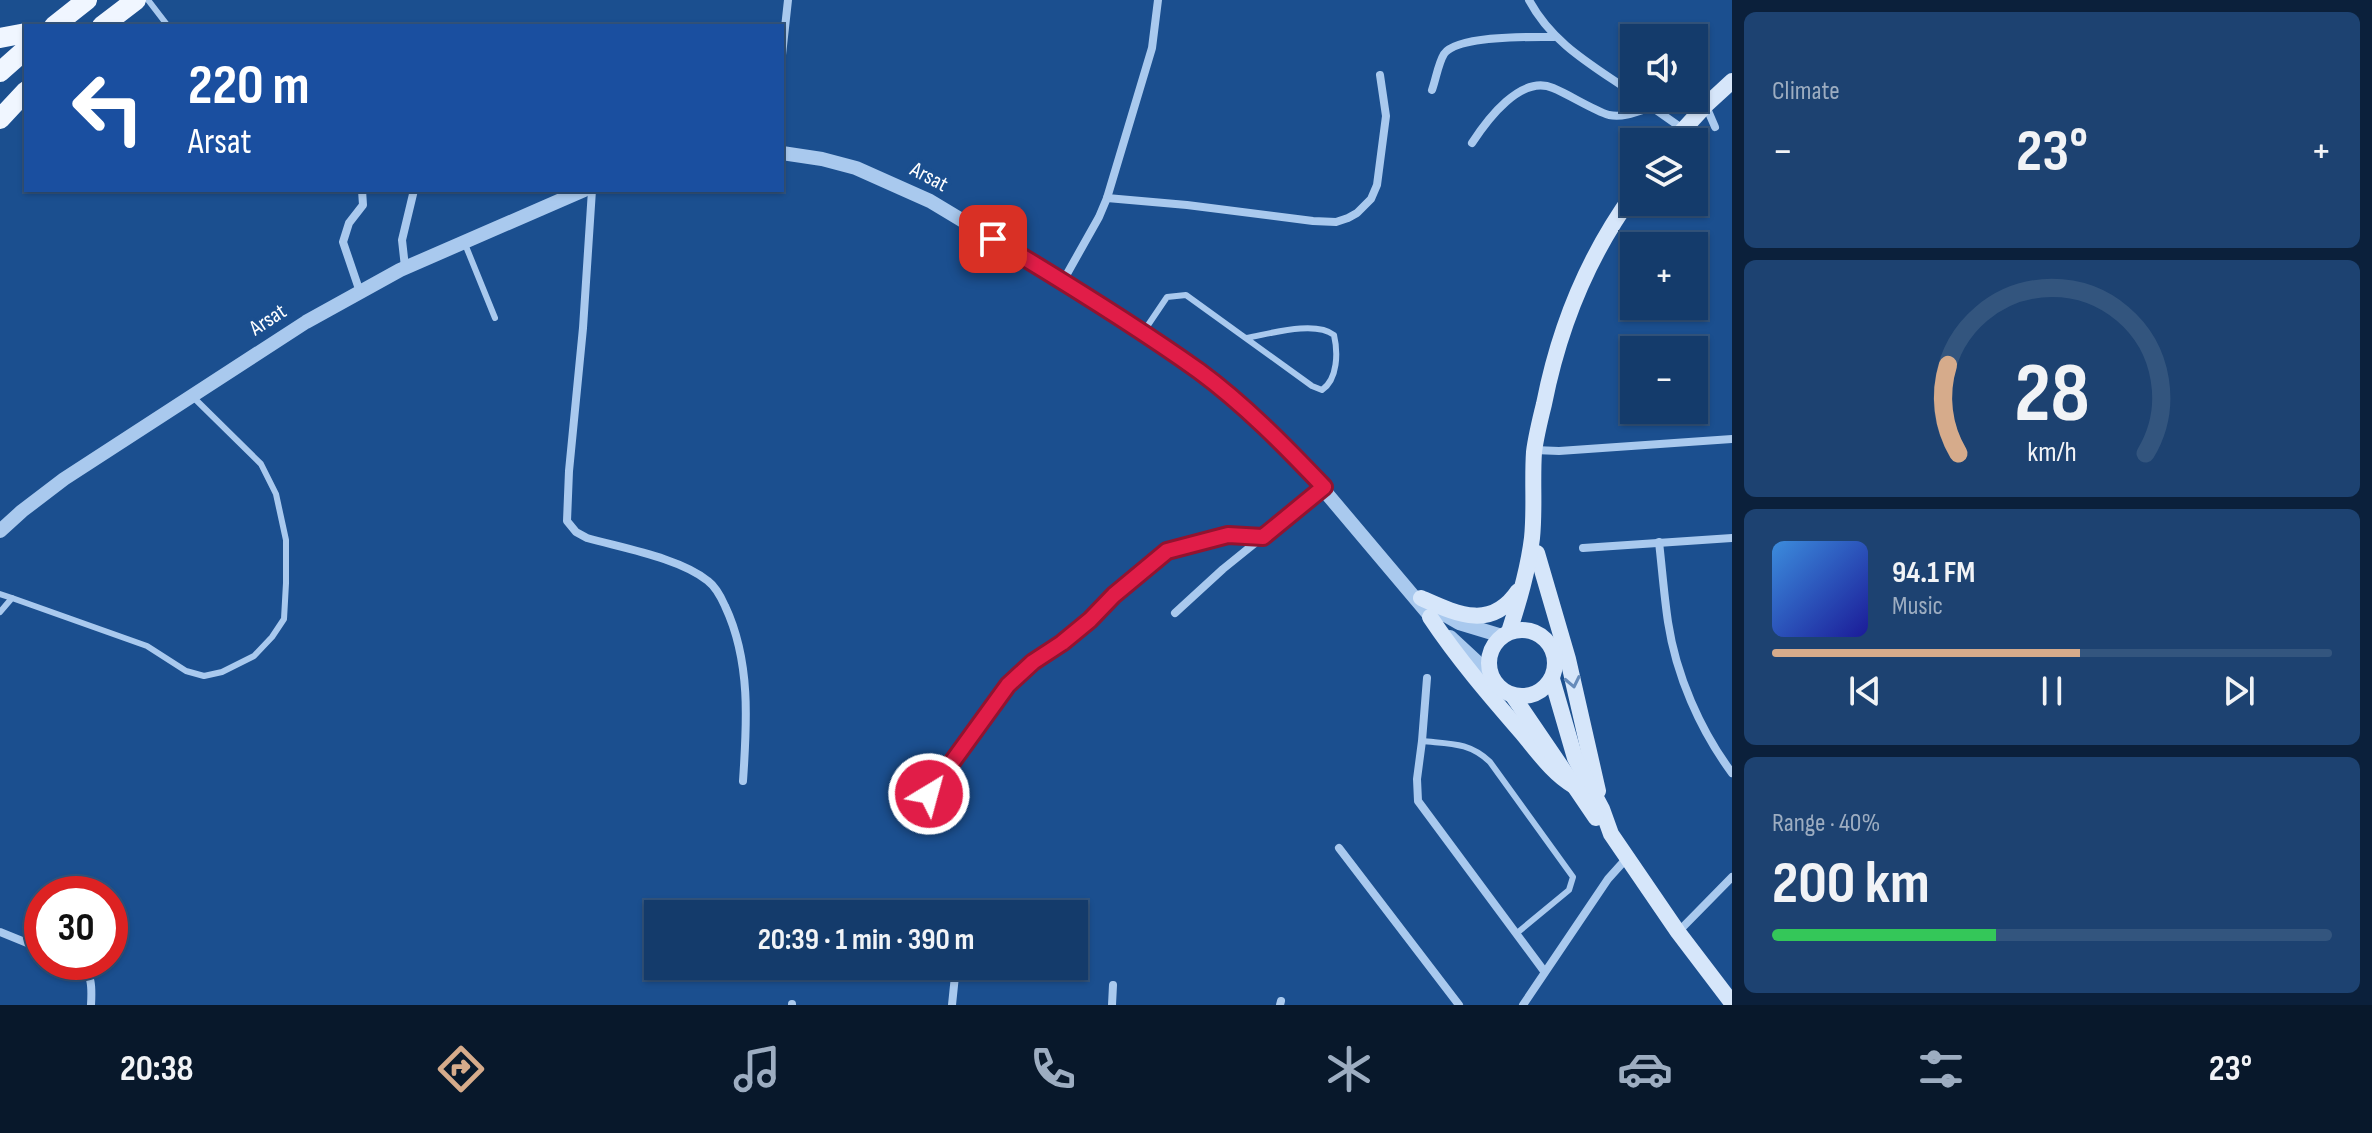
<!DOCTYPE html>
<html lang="en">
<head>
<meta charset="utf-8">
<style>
  body { margin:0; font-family:"Sofia Sans Condensed",sans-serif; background:#1d4271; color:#f1f3f6; height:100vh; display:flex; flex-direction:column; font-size:30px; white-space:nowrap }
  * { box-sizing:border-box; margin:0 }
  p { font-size:26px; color:#9dadc1 }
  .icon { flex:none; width:44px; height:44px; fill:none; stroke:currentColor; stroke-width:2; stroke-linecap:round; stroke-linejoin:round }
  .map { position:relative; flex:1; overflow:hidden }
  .drawer { display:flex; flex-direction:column; gap:12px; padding:12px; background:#0b203b; width:640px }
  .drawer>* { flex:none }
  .guide { position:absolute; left:24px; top:24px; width:760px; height:168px; border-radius:0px; box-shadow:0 2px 6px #0004,0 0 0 2px #33557e; background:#1a4fa0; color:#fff; overflow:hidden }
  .tools { position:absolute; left:1620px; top:24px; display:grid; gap:16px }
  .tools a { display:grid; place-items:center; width:88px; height:88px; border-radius:0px; background:#143b6b; box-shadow:0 2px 6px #0004,0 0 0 2px #33557e; font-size:40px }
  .speed { position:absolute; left:24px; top:876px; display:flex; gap:16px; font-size:40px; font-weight:700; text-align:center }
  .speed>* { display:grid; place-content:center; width:104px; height:104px; border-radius:50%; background:#143b6b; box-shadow:0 2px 6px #0004,0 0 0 2px #33557e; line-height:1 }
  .speed .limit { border:12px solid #d22; background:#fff; color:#111 }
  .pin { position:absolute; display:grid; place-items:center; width:68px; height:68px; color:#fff; margin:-34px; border-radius:16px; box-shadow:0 4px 12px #0006 }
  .me { position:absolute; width:88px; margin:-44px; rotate:37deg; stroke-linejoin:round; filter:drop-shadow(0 0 6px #0008) }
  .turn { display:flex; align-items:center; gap:28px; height:168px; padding:0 32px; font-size:36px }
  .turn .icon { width:104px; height:104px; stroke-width:2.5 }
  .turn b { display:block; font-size:56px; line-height:68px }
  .big { font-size:60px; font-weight:700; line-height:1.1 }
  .drawer .widget { flex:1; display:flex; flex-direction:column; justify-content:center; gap:12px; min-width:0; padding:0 28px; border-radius:12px; background:#1d4271 }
  .drawer .dial { align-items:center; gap:0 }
  .dial svg { height:208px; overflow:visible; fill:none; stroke:#33557e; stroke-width:7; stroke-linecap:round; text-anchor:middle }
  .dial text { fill:#f1f3f6; stroke:none }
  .song { display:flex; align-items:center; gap:24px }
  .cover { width:96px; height:96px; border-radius:12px; background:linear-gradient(135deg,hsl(210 70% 55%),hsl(240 70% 35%)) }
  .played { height:8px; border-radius:4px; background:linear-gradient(90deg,#d6ab8b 55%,#33557e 55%) }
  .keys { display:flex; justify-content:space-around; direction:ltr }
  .heat { display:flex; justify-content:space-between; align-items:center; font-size:44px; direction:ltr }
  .charge { height:12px; border-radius:6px; background:linear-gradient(90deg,#34c759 40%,#33557e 0) }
  .trip { position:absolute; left:644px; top:900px; width:444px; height:80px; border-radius:0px; background:#143b6b; box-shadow:0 2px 6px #0004,0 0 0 2px #33557e; font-weight:700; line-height:80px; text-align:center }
  .tab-bar { display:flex; height:128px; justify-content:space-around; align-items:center; background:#08182b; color:#9dadc1 }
  .tab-bar .icon { width:56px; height:56px }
  .tab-bar .active { color:#d6ab8b }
  .tab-bar b { font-size:36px; color:#f1f3f6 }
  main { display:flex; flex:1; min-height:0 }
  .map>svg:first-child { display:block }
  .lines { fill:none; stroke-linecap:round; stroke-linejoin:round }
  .service { stroke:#a9c9ee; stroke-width:6 }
  .minor { stroke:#a9c9ee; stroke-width:8 }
  .tertiary { stroke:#a9c9ee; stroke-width:14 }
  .secondary { stroke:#d6e6fa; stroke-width:16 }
  .primary { stroke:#f0f6ff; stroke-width:20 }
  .oneway { stroke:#668bba }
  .route-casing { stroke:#92132f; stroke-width:20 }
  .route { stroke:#e11d48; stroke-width:14 }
  .labels { text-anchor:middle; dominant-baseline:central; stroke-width:8; stroke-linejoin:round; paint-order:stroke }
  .street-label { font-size:22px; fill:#fff; stroke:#1b4f8f }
</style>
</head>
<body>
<main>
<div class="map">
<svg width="1732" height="1005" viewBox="0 0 1732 1005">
  <rect width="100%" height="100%" fill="#1b4f8f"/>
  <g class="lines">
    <!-- service -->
    <g class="service">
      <polyline points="148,0 168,26"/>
      <polyline points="465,244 495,318"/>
      <path d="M1142,334l25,-37 19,-2 126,91 10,4c16,-11 16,-38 12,-55 -19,-15 -65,-1 -88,3"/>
      <polyline points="0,594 12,598"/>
      <polyline points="0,612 12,598 147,646 186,671 204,676 222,672 254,656 272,637 284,619 286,583 286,540 276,494 261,464 192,396"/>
      <path d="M1422,741c28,3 47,1 68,21l83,115 -4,13 -52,43"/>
    </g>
    <!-- minor -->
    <g class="minor">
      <path d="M1529,0c24,45 65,66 105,94"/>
      <polyline points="782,55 788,0"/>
      <path d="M1432,90c4,-11 6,-26 12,-36 14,-19 87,-17 110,-17"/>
      <polyline points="1639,98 1683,129"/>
      <polyline points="1706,106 1715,127"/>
      <path d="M1472,143c15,-23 49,-69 81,-55 17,7 40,22 56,27 15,3 30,-4 43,-8"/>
      <path d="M592,190l-9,138 -14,143 -2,50 9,11 11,6c35,10 93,20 121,43 8,6 13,16 17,25 26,55 22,117 18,175"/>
      <polyline points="1107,198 1187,205 1313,221 1336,222 1348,218 1357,213 1371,199 1377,185 1386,116 1380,75"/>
      <polyline points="405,267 402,240 414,190"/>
      <polyline points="1063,281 1099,217 1107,198 1152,48 1158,0"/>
      <polyline points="360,292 343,242 349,223 363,205 362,190"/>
      <polyline points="1534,450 1559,451 1732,439"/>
      <path d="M1659,542c3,26 5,53 9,80 8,53 32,108 64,151"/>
      <polyline points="1583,548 1732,538"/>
      <polyline points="1175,613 1223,569 1323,488"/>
      <polyline points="1427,678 1422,741 1417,779 1418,801 1544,971"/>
      <polyline points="929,794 1008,685 1033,662 1062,643 1090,620 1114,595 1167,551 1228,535 1263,537"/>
      <polyline points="1339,848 1459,1005"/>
      <polyline points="0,932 42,949"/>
      <polyline points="1678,932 1732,877"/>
      <path d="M76,962c17,9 16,26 15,43"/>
      <polyline points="792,1005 792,1004"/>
      <polyline points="952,1005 956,966"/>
      <polyline points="1112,1005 1113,985"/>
      <polyline points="1280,1005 1281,1001"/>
      <polyline points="1523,1005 1608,879 1626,859"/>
    </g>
    <!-- tertiary -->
    <g class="tertiary">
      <polyline points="782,153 822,159 856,168 930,201 1063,281 1201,372 1273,434 1301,463 1436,623"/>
      <polyline points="0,531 22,511 64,479 306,322 400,270 584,190"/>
      <polyline points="1440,612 1459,623 1502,636"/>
      <polyline points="1450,637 1491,675"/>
    </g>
    <!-- secondary -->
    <g class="secondary">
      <polyline points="1672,142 1705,106 1732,81"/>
      <polyline points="1537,553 1568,659 1598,791"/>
      <path d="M1421,598c36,16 70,33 97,-7"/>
      <path d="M1430,617c28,42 60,79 92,116 16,19 31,41 52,53"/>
      <circle cx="1522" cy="663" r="33"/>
      <path d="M1509,632c10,-31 19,-61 23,-94 3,-29 0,-57 2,-86 2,-16 6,-32 10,-48 15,-76 44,-148 90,-211"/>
      <polyline points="1552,679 1575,758 1602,809 1611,834 1678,932 1732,1003"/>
      <polyline points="1513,696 1596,818"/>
    </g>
    <!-- primary -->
    <g class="primary">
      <polyline points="54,26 87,0"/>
      <polyline points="102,26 136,0"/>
      <polyline points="0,38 26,33"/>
      <polyline points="0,72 26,49"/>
      <polyline points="0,119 26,91"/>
    </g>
  </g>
  <!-- one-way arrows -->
  <defs><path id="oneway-chevron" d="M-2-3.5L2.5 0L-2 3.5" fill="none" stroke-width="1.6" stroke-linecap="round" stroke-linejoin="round" transform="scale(2)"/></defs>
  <use class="oneway" href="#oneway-chevron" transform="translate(1573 682) rotate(78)"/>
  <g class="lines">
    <defs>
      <path id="route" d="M929,794l79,-109 25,-23 29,-19 28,-23 24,-25 53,-44 61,-16 35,2 61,-50c-38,-40 -80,-83 -125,-116 -66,-47 -136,-90 -206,-132"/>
    </defs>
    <!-- route casing -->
    <use href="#route" class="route-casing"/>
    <!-- route -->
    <use href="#route" class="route"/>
  </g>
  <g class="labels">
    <!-- street labels -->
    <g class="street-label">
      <text transform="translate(929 177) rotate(28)">Arsat</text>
      <text transform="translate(268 320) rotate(-33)">Arsat</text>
    </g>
  </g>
</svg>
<div class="tools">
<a><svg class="icon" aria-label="sound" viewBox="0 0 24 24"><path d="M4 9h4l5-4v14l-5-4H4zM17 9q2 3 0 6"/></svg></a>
<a><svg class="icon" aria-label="layers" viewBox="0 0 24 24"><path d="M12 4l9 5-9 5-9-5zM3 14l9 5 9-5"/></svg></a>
<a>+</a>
<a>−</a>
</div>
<div class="speed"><div class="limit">30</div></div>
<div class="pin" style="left:993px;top:239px;background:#d93025"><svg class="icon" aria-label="arrive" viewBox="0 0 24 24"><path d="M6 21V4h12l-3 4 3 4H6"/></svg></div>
<svg class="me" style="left:929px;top:794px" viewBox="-20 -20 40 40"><circle r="17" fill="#e11d48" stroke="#fff" stroke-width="3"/><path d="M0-11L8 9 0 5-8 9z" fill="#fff"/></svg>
<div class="trip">20:39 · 1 min · 390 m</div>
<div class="guide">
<div class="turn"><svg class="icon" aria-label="left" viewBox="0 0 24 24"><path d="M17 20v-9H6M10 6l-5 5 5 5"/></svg><div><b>220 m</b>Arsat</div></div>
</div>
</div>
<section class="drawer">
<div class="widget"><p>Climate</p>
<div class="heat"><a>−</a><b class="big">23°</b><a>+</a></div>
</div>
<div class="widget dial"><svg viewBox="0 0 100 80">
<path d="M14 69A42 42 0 1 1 86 69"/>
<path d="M14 69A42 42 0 0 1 10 35" stroke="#d6ab8b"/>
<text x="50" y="56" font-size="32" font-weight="700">28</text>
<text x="50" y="72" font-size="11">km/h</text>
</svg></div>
<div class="widget">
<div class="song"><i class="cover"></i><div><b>94.1 FM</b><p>Music</p></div></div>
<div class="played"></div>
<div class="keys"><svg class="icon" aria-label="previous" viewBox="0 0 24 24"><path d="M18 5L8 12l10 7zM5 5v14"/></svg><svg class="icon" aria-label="pause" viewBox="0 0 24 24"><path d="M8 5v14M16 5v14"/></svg><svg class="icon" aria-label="next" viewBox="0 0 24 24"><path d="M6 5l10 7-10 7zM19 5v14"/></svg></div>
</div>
<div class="widget"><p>Range · 40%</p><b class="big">200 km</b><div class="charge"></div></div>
</section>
</main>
<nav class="tab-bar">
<b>20:38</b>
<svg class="icon active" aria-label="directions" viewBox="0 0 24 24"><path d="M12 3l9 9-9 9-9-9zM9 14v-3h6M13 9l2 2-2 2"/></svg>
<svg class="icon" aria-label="music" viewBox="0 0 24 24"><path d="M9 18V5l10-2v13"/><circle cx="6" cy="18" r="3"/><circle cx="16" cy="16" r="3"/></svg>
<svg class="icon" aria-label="phone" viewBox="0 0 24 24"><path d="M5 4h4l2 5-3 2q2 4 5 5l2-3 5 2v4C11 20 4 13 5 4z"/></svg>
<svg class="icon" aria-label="climate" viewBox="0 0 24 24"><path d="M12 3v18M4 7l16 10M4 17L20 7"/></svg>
<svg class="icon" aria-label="car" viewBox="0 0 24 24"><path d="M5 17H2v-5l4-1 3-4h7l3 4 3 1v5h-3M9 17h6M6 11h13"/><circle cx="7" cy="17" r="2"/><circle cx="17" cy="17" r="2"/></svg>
<svg class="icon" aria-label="filters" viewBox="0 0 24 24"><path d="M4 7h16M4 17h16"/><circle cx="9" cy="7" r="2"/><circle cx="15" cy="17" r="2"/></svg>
<b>23°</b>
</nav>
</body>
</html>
